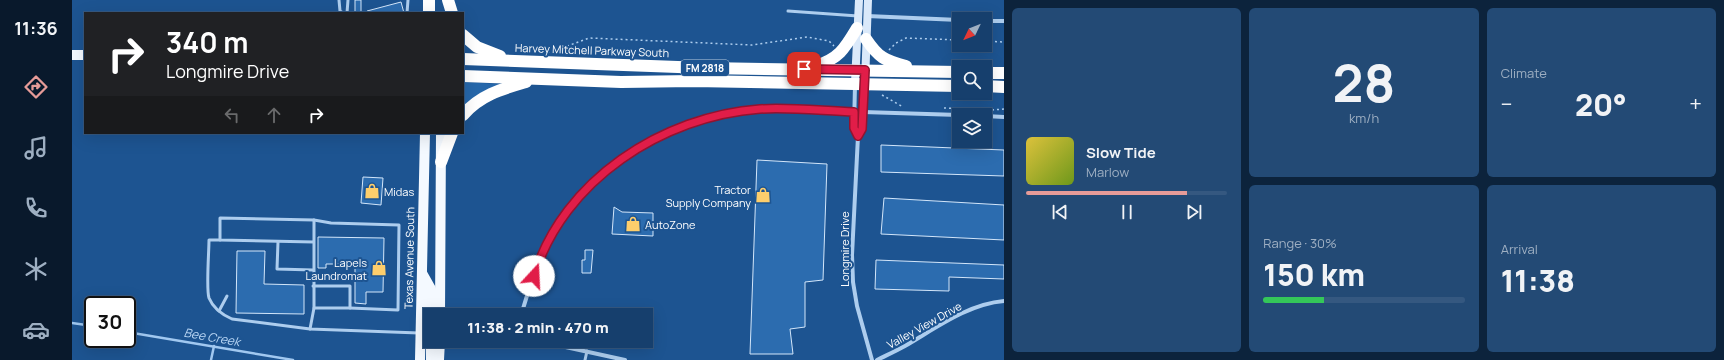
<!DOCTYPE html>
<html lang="en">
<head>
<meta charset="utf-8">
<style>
  body { margin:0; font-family:Manrope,sans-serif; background:#234a75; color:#f1f3f6; height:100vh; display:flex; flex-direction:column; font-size:15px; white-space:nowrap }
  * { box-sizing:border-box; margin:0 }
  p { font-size:13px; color:#9eafc2 }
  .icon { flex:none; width:22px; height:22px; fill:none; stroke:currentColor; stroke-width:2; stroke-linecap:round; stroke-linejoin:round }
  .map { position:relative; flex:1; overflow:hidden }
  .details { display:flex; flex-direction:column; gap:8px; padding:8px; background:#0c233c; width:720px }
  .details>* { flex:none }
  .banner { position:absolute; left:12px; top:12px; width:380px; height:122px; border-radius:0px; box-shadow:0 4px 16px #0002,0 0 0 1px #355880; background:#202124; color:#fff; overflow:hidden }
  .needle { width:26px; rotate:227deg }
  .controls { position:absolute; left:880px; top:12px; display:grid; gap:8px }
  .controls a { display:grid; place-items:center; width:40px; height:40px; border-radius:0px; background:#163f6d; box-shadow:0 4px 16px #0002,0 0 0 1px #355880; font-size:20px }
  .speed { position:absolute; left:12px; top:296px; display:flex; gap:8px; font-size:20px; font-weight:700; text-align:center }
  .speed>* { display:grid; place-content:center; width:52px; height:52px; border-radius:50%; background:#163f6d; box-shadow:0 4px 16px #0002,0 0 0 1px #355880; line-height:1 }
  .speed .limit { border:2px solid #111; border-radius:6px; background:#fff; color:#111 }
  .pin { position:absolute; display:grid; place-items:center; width:34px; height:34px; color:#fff; margin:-17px; border-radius:8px; box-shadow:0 2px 6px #0006 }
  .me { position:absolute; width:44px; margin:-22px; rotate:20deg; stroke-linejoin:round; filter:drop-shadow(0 0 3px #0008) }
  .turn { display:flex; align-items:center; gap:14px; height:84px; padding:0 16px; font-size:18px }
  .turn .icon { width:52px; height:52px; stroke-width:2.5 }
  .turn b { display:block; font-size:28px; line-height:34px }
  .lanes { display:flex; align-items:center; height:38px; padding:0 16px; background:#0003; justify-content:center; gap:20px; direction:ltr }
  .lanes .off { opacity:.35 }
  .big { font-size:30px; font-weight:800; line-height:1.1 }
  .details .widget { flex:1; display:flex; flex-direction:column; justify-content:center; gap:6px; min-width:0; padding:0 14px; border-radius:6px; background:#234a75 }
  .details .dial { align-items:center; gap:0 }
  .dial b { font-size:52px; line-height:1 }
  .song { display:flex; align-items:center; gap:12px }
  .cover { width:48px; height:48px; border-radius:6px; background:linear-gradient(135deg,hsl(50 70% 55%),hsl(80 70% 35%)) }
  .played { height:4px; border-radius:2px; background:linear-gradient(90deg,#e69b98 80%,#355880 80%) }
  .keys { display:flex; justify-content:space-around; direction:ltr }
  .heat { display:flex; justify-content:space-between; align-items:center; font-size:22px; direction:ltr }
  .charge { height:6px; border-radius:3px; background:linear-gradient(90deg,#34c759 30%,#355880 0) }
  .details .tiles { flex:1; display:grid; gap:8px; grid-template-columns:repeat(3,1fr) }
  .widget:first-child { grid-row:span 2 }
  .trip { position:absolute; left:351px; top:308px; width:230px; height:40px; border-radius:0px; background:#163f6d; box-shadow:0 4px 16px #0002,0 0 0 1px #355880; font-weight:800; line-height:40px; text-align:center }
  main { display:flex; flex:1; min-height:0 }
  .menu { display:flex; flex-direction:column; width:72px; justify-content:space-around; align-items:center; background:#09192c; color:#9eafc2 }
  .menu .icon { width:28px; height:28px }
  .menu .current { color:#e69b98 }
  .menu b { font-size:18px; color:#f1f3f6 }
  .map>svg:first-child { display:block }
  .green { fill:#2667aa }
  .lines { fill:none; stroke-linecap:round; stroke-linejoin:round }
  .stream { stroke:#a1c8f0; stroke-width:2.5 }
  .building { fill:#2c6caf; stroke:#d3e6fa }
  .path { stroke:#adcdee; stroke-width:1.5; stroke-dasharray:2 3; stroke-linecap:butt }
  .lane { stroke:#adcdee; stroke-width:3 }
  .street { stroke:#adcdee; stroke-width:4 }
  .secondary { stroke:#dae9fa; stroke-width:8 }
  .primary { stroke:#f4f9ff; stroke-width:10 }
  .highway { stroke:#fff; stroke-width:12 }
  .route-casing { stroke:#92132f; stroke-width:10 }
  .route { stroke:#e11d48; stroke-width:7 }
  .labels { text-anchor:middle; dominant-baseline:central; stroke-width:4; stroke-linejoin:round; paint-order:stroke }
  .shield { fill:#1d5491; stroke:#bbccde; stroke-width:1 }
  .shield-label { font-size:10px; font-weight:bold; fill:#fff }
  .street-label { font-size:11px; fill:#fff; stroke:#1d5491 }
  .poi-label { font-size:11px; fill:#fff; stroke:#1d5491; text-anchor:end }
  .water-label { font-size:12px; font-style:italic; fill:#bad7f5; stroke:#1d5491 }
</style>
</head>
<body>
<main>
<nav class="menu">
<b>11:36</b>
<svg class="icon current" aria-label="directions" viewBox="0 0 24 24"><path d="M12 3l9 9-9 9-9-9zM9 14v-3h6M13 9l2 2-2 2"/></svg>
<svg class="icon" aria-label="music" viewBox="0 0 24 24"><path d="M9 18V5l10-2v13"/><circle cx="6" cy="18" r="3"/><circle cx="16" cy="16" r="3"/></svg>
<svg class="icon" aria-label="phone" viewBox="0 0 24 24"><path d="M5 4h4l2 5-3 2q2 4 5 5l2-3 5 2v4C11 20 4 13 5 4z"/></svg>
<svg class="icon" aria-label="climate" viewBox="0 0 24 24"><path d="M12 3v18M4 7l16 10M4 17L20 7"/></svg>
<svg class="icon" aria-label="car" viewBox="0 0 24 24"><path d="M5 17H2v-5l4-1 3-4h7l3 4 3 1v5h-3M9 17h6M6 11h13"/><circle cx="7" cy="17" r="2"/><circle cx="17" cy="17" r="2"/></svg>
</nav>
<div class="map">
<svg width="932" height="360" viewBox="0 0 932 360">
  <rect width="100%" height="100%" fill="#1d5491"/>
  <!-- green -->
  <polygon class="green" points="391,82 428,84 429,84 391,108"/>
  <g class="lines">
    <!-- stream -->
    <g class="stream">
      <polyline points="0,323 21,326"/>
      <polyline points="55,332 221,360"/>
      <polyline points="139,360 142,346"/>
    </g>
  </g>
  <!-- building -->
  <g class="building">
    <rect x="283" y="0" width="6" height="13"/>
    <polygon points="329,2 332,13 295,13 295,11"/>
    <polygon points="809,145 932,150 932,176 809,172"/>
    <polygon points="685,160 755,164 751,280 733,282 733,327 718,329 721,354 678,354"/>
    <polygon points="291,177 311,178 309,205 289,203"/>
    <polygon points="812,198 932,205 932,240 809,234"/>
    <polygon points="542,207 550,212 581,213 581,236 540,234"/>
    <polygon points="246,237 312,238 311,292 294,292 294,304 283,303 283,264 254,264 254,268 246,268"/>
    <polygon points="513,250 521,250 519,273 510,273 510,260 513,260"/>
    <polygon points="165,251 193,251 192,284 232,285 232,314 164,313"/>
    <polygon points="804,260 932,265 932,279 877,277 877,291 803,289"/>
  </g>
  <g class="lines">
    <!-- path -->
    <g class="path">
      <polyline points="913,41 932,42"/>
      <polyline points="817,50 824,43 834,38 887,40"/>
      <polyline points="476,52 482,51 517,38 680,45 735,37 757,41 762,46"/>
      <polyline points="810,95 831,107"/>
      <polyline points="872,108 910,110"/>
      <polyline points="920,110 932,109"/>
    </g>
    <!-- lane -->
    <g class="lane">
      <polyline points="267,0 268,11 271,13"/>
      <polyline points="716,11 786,16"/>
      <polyline points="275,13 276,0"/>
      <polyline points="335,13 336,0"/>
      <polyline points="242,220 259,223 327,225 326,310 278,308"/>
      <path d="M148,240h-11c0,12 -3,49 0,58 4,10 14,17 23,21l78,10"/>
      <polyline points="206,242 205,269 241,270"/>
      <polyline points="242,242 148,240 148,218 242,220 242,308 238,329 347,333"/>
      <polyline points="241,286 278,286 278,308 242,308"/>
      <polyline points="147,311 155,296"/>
      <polyline points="513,360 515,351"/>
    </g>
    <!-- street -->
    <g class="street">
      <polyline points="795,16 887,20"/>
      <polyline points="913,21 932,21"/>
      <polyline points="783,85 782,128 786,136"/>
      <polyline points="792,86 791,129 786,136 780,255 781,282 785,306 800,360"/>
      <polyline points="791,112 887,115"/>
      <polyline points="913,116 932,117"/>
      <path d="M449,315c8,-24 14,-51 27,-74 41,-76 126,-127 212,-132 31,-2 63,2 94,3"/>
      <polyline points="466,341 553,360"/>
      <path d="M805,360c10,-5 19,-9 28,-14 31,-18 63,-42 99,-45"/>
    </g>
    <!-- secondary -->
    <g class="secondary">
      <polyline points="783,83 787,0"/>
      <polyline points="793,83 796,0"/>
    </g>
    <!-- primary -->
    <g class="primary">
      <polyline points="0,55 13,55"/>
      <polyline points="350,273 359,289 359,315"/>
      <polyline points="368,315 369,133"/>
      <polyline points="349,333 359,346 359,360"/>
      <polyline points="348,360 353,133"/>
      <polyline points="367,360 368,341"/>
    </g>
    <!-- highway -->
    <g class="highway">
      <polyline points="376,0 380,13"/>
      <polyline points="357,13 357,0"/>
      <polyline points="391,35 405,47 428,56"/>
      <path d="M794,39c12,18 19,22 40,27"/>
      <polyline points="391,59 633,68 887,72"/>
      <path d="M743,66c24,-7 30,-18 42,-38"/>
      <polyline points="913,73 932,73"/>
      <polyline points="391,76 549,82 622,81 887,86"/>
      <polyline points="913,86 932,87"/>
      <path d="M391,115c17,-20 39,-26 63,-33"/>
      <polyline points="369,162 380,133"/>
    </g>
  </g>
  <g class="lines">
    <defs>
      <path id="route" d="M462,276c29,-96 129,-160 226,-167 31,-2 63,2 94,3v16l4,8 4,-7 3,-59 -61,-1"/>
    </defs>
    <!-- route casing -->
    <use href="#route" class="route-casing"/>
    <!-- route -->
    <use href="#route" class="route"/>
  </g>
  <!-- icons -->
  <defs>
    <symbol id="shop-bare" viewBox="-9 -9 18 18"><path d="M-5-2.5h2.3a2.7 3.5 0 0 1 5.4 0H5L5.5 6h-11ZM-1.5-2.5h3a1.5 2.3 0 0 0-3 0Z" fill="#fdce6c" stroke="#1d5491" stroke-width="2.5" paint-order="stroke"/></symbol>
  </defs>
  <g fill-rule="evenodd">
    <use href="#shop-bare" x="289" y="180" width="22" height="22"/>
    <use href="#shop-bare" x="680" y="184" width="22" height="22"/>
    <use href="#shop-bare" x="550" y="213" width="22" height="22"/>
    <use href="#shop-bare" x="296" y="257" width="22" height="22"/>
  </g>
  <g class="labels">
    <!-- shield labels -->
    <rect class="shield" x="609" y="60" width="48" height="16" rx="3"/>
    <g class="shield-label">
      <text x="633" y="68">FM 2818</text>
    </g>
    <!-- street labels -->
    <g class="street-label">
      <text transform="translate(520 50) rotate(2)">Harvey Mitchell Parkway South</text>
      <text transform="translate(772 249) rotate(-90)">Longmire Drive</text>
      <text transform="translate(337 258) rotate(-89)">Texas Avenue South</text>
      <text transform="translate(852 325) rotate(-29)">Valley View Drive</text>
    </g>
    <!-- poi labels -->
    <g class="poi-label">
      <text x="679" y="189">Tractor<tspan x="679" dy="13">Supply Company</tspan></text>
      <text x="312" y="191" text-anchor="start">Midas</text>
      <text x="573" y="224" text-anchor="start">AutoZone</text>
      <text x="295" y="262">Lapels<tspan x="295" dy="13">Laundromat</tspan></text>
    </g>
    <!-- water labels -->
    <g class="water-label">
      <text transform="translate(140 337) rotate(10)">Bee Creek</text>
    </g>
  </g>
</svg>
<div class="controls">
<a><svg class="needle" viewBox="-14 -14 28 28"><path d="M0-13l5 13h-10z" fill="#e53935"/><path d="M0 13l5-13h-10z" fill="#9eafc2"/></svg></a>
<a><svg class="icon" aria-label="search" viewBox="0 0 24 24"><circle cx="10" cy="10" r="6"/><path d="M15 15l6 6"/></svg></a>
<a><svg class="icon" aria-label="layers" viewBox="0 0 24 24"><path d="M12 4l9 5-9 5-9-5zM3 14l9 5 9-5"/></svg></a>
</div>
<div class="speed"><div class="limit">30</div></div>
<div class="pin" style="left:732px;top:69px;background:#d93025"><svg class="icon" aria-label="arrive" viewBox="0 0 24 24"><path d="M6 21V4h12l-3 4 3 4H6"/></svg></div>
<svg class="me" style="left:462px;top:276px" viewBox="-20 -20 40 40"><circle r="19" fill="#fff"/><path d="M0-13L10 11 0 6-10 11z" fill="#e11d48"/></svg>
<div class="trip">11:38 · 2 min · 470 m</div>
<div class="banner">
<div class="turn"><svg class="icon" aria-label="right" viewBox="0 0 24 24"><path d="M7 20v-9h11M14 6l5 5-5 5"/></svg><div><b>340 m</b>Longmire Drive</div></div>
<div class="lanes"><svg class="icon off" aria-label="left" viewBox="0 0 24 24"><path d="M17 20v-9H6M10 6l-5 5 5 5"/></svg><svg class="icon off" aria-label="ahead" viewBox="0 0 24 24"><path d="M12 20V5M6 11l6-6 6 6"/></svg><svg class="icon" aria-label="right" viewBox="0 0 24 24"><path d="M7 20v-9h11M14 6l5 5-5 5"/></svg></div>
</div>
</div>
<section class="details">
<div class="tiles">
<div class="widget">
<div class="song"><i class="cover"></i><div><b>Slow Tide</b><p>Marlow</p></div></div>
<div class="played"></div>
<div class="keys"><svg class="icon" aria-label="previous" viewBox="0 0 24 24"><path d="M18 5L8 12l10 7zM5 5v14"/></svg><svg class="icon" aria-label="pause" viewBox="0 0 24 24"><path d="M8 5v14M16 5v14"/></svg><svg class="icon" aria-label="next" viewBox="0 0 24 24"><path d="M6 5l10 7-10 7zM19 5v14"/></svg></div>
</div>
<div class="widget dial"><b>28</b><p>km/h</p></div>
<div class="widget"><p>Climate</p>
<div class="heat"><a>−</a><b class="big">20°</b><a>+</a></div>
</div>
<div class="widget"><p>Range · 30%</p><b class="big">150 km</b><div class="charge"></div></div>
<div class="widget"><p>Arrival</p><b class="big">11:38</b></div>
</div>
</section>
</main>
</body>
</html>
